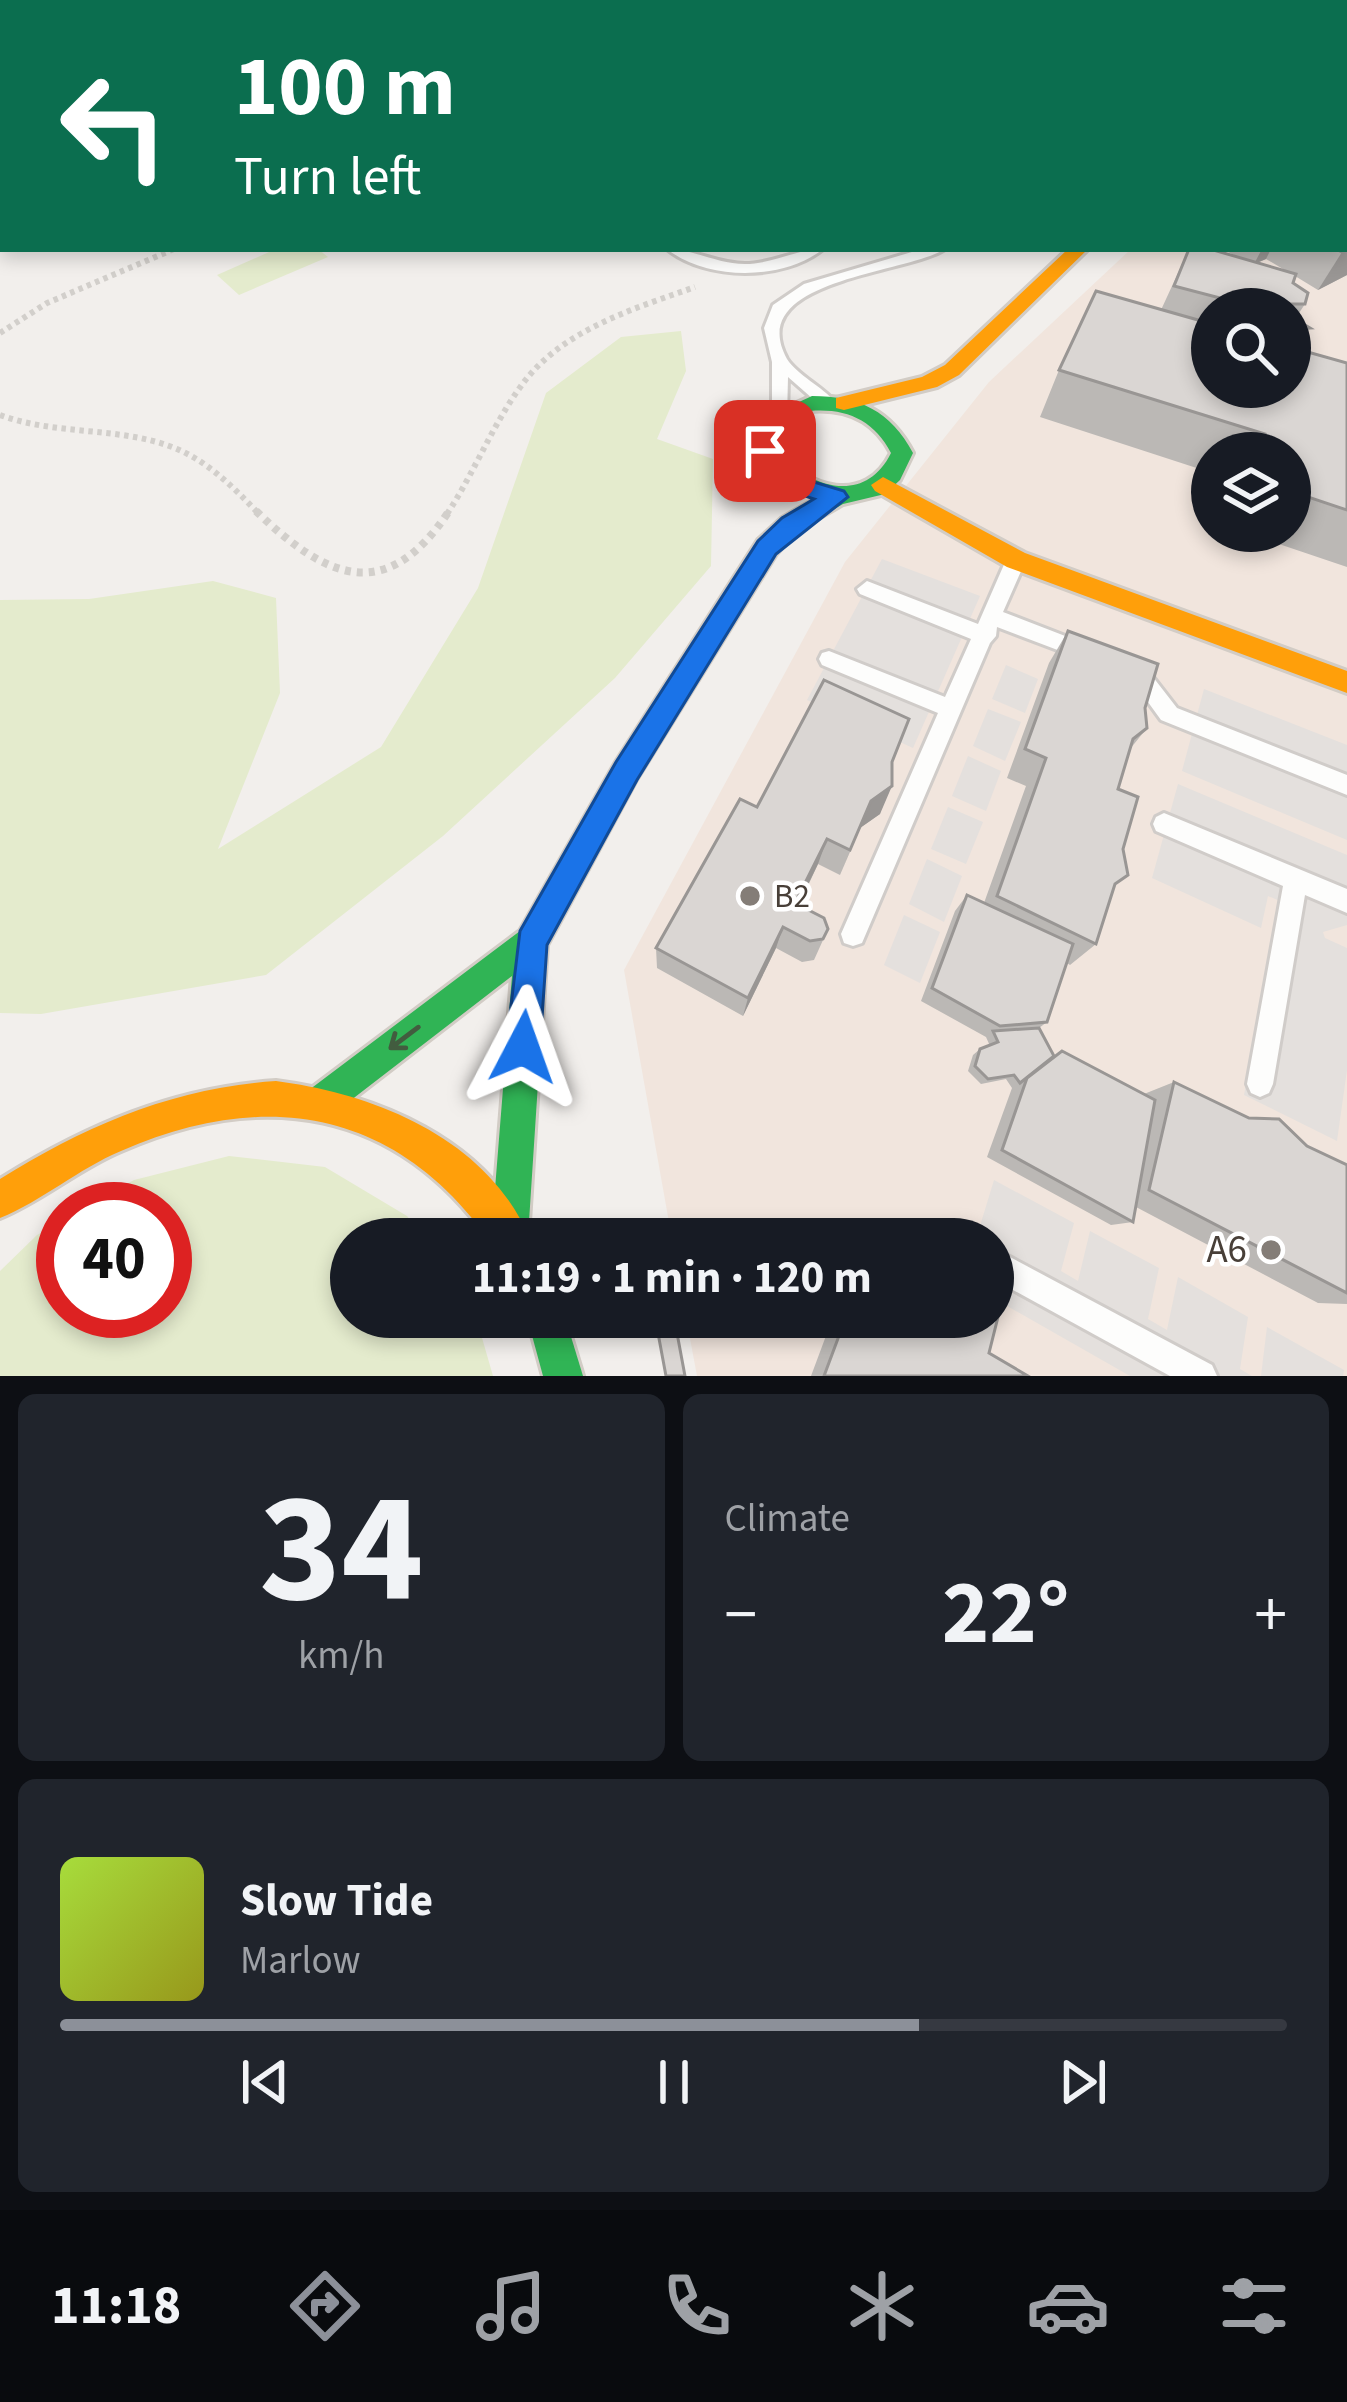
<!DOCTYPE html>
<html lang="en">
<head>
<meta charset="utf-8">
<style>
  body { margin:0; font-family:"Source Sans 3",sans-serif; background:#20242c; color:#f1f3f6; height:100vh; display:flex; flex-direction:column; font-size:45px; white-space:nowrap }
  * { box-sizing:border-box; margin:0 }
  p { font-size:39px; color:#9ea1a6 }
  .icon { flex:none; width:66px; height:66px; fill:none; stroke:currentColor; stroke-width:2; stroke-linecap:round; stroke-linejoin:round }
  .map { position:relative; height:1376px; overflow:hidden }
  .sheet { display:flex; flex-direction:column; gap:18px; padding:18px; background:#0d0f14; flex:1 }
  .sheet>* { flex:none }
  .hud { position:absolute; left:0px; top:0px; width:1347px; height:252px; box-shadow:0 6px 18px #0003; background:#0b6e4f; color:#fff; overflow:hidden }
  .controls { position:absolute; left:1191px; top:288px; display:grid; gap:24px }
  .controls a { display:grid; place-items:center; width:120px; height:120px; border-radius:50%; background:#171b24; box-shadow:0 6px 18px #0003; font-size:60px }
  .speed { position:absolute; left:36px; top:1182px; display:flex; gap:24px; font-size:60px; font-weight:700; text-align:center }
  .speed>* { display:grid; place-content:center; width:156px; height:156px; border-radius:50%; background:#171b24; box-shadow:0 6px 18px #0003; line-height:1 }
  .speed .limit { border:18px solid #d22; background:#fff; color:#111 }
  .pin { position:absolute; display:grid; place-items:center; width:102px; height:102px; color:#fff; margin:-51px; border-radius:24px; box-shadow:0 6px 18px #0006 }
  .me { position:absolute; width:132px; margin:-66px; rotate:4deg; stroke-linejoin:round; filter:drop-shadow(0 0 9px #0008) }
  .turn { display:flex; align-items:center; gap:42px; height:252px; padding:0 36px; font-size:54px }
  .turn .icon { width:156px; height:156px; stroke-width:2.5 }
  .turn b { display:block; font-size:84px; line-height:102px }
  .big { font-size:90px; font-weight:700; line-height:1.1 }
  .sheet .tile { flex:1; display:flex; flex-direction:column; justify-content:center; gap:18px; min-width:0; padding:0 42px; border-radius:18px; background:#20242c }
  .sheet .dial { align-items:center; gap:0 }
  .dial b { font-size:156px; line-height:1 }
  .song { display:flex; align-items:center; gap:36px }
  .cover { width:144px; height:144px; border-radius:18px; background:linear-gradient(135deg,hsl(80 70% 55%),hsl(60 70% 35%)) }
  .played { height:12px; border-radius:6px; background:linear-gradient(90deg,#8c9099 70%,#363941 70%) }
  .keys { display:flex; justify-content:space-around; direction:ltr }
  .heat { display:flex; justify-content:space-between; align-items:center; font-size:66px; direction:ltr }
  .sheet .tiles { flex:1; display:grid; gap:18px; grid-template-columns:1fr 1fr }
  .tile:last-child { grid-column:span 2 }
  .trip { position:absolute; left:330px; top:1218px; width:684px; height:120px; border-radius:60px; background:#171b24; box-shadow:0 6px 18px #0003; font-weight:700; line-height:120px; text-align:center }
  .tabs { display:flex; height:192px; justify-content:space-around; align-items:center; background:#090b0e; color:#9ea1a6 }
  .tabs .icon { width:84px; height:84px }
  .tabs .active { color:#8c9099 }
  .tabs b { font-size:54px; color:#f1f3f6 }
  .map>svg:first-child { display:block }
  .commercial { fill:#f1e5dd; fill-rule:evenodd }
  .green { fill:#e4ebcd }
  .parking { fill:#e4e0dd }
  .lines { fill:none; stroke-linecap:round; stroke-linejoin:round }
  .lane-casing { stroke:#d0ccc9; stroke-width:6 }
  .fast-casing { stroke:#d2ccc5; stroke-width:6 }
  .slow-casing { stroke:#d2ccc5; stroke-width:6 }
  .path-far2 { stroke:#d2cfcb; stroke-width:4.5; stroke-dasharray:3 3; stroke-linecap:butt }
  .path-far1 { stroke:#d2cfcb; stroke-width:6; stroke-dasharray:4.5 4.5; stroke-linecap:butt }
  .path { stroke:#d2cfcb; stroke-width:8; stroke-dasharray:6 6; stroke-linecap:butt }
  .lane { fill:#fdfdfc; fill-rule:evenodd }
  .fast { fill:#30b455; fill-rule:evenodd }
  .slow { fill:#ff9f0a; fill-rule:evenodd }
  .wall { fill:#bbb8b5; fill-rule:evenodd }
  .shaded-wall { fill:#999694 }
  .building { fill:#dad6d3; stroke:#999694; stroke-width:3 }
  .oneway { stroke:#425c3f }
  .route { fill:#1a73e8; stroke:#114b97; stroke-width:3 }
  .poi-dot { fill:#847d77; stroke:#fff; stroke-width:4.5 }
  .labels { text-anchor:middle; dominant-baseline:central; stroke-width:9; stroke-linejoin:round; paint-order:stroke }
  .poi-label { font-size:33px; fill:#483f38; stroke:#fff; text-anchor:start }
  .near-poi-label { font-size:39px; fill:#483f38; stroke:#fff; text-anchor:end }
</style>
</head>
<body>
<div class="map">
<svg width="1347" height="1376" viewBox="0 0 1347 1376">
  <rect width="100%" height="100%" fill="#f2efec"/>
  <!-- commercial -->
  <path class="commercial" d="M1347,164v1212h-650l-11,-59h307v-78h-321l-48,-269 221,-408 144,-180 142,-133h213zM1212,309h78v78h-78zM1212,453h78v78h-78z"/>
  <!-- green -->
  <g class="green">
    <polygon points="276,249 318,249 328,257 239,295 217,275"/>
    <polygon points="681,331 686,371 657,439 713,459 711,566 615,678 443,836 266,975 41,1014 0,1013 0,600 89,599 213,581 276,598 280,693 218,849 381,747 478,588 546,393 621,337"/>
    <polygon points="229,1156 325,1167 407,1216 425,1239 351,1239 351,1317 476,1317 493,1376 0,1376 0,1271 37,1235 63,1221 63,1311 165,1311 165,1209 83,1209 134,1180"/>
  </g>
  <!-- parking -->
  <g class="parking">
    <polygon points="882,559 980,596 913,748 807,700"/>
    <polygon points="1006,665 1038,679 1025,713 992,699"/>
    <polygon points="1204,689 1347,745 1347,840 1182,771"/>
    <polygon points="988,709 1021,722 1005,761 973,746"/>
    <polygon points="968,756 1001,771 986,811 952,796"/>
    <polygon points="1178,784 1347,855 1347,925 1323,932 1325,938 1347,948 1347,1070 1337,1141 1244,1095 1280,901 1268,896 1261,928 1152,878"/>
    <polygon points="948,807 983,822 966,864 931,849"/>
    <polygon points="927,859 962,876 944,922 909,904"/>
    <polygon points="904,915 940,932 920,983 884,965"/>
    <polygon points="994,1180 1074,1223 1061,1271 1078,1281 1090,1231 1159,1268 1148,1319 1167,1330 1178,1277 1248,1317 1240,1369 1252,1376 1130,1376 993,1298 993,1239 976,1239"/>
    <polygon points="1267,1327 1344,1370 1343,1376 1261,1376"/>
  </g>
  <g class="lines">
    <defs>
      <g id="lane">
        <polygon points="1148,0 1162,0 1165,3 1151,3"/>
        <path d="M667,249c27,0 50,15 78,15 28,0 51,-15 78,-15 -40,32 -116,32 -156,0z"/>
        <path d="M922,249h23c-39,25 -202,30 -158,110 10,16 36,28 48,43l-8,6 -6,-2 -33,-29 -1,41 -9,6 -6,-2v-60l-8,-34 9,-23 31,-21z"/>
        <polygon points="1016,553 1026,560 1003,612 1091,646 1094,652 1091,658 1084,660 997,627 996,636 990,643 862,943 853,946 844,943 841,934 938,713 822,665 819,659 822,653 829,651 945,697 971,639 860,594 857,589 867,581 978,624 1006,560"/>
        <polygon points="1130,661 1146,668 1177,708 1347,775 1347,795 1161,720 1132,680 1123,676 1120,670 1123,664"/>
        <polygon points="1164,813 1347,889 1347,913 1305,895 1273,1084 1269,1093 1260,1097 1251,1093 1247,1084 1283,886 1156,831 1153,824 1156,817"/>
        <polygon points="993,1248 1212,1365 1217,1376 1170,1376 993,1279"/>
      </g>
      <g id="fast">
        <path d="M812,396c47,0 79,15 101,57l-13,27 -15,14 -42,10 -45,26 -22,24 -140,226 -89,165 -19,292 -37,2 21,-263 -179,138 -12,5 -12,-5 -5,-12 5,-12 211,-159 96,-169 142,-222 24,-22 33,-19 -44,-26 -17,-22 19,-37zM810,411c36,-3 64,9 81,42 -26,53 -83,35 -114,-3l11,-25z"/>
        <polygon points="527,1317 565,1317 583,1376 543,1376"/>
      </g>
      <g id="slow">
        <polygon points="1347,112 1347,123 1344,124 1344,113"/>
        <polygon points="1068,249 1088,249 959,375 937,387 844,410 836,408 836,398 922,377 945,365"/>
        <polygon points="883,477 1025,553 1347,671 1347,693 1007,567 875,491 871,485"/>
        <path d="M276,1081c100,13 212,58 254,158h-42c-93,-130 -224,-151 -367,-88 -43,18 -79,50 -121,67v-39c87,-54 173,-91 276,-98z"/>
      </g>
    </defs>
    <!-- lane casing -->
    <use href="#lane" class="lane-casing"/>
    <!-- fast casing -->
    <use href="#fast" class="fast-casing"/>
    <!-- slow casing -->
    <use href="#slow" class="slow-casing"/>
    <!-- path-far2 -->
    <polyline class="path-far2" points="1344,38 1347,43"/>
    <!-- path-far1 -->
    <g class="path-far1">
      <polyline points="0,333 47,303 174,249"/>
      <path d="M0,415c57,21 122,11 177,34 33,14 58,40 82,65"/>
      <path d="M447,514c27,-41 45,-88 74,-128 40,-56 112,-77 174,-99"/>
    </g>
    <!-- path -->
    <path class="path" d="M256,511c71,69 131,94 193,0"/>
    <!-- lane -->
    <use href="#lane" class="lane"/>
    <!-- fast -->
    <use href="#fast" class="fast"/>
    <!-- slow -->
    <use href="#slow" class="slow"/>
  </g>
  <!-- wall -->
  <g class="wall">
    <polygon points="404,0 904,0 903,3 402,3 408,1"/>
    <path d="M1347,211v64l-29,15 -23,-14 -2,7 12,21 -10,15 15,9 -8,13h-12v-32h-78v78l135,-24v204l-107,-36h50v-78h-78v20l-172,-56 19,-47 102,-60 28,-61 51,9 -18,-9h122zM1266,259l22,13 -31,-9z"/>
    <polygon points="1068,631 1145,708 1147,728 1130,749 1118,789 1113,888 1096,944 1070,965 1067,963 1047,1022 1039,1028 1053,1057 1062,1051 1144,1094 1174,1082 1347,1165 1347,1304 1318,1303 1136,1207 1133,1222 1111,1225 987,1157 1012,1088 1006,1079 981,1084 968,1071 973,1055 980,1049 990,1046 986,1037 921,1001 955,911 967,895 984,903 1026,786 1007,778 1049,663"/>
    <polygon points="892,762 880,814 860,828 840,875 818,864 799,905 828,929 814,960 802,962 776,948 743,1016 657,968 656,948 757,807"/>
    <polygon points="833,1317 930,1317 935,1320 936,1317 993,1317 989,1353 1028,1376 811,1376"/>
  </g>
  <!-- shaded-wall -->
  <g class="shaded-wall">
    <polygon points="1262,249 1271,249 1266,259 1254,264"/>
    <polygon points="1347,250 1347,275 1318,290 1342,252"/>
    <polygon points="892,786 880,814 860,828 840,875 871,801"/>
    <polygon points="827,839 818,864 788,926 795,903"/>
    <polygon points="783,927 776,948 743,1016 748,998"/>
  </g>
  <!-- building -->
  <g class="building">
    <polygon points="412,0 873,0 877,3 402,3"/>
    <polygon points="1344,209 1347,211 1347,250 1342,252 1336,249 1344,249"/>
    <polygon points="1189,249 1210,249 1296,274 1293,283 1308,293 1305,304 1286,304 1285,309 1262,309 1174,286"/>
    <polygon points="1096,291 1212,324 1212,387 1290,387 1290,347 1347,363 1347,510 1290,491 1290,453 1260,453 1265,434 1059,370"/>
    <polygon points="1295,319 1310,328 1290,329"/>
    <polygon points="1068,631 1158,664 1145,708 1147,728 1133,739 1118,789 1138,797 1123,849 1128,875 1115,884 1096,944 997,896 1046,758 1025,749"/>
    <polygon points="824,680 909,719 892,762 892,786 871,801 850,850 827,839 795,903 824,918 828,929 823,939 810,941 783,927 748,998 656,948 740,799 757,807"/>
    <polygon points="967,895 1073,944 1047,1022 1000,1026 932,988"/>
    <polygon points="1039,1028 1054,1056 1020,1083 1014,1075 988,1079 975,1066 980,1049 998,1042 993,1031"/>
    <polygon points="1062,1051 1155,1100 1133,1222 1002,1150 1027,1078"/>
    <polygon points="1174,1082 1249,1118 1279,1119 1307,1146 1347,1165 1347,1293 1149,1190"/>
    <polygon points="994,1289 1001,1305 989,1353 1028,1376 824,1376 846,1317 930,1317 952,1331 956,1317 993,1317"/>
    <polygon points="655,1317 674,1317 685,1376 666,1376"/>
  </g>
  <!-- one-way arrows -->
  <defs><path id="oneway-shaft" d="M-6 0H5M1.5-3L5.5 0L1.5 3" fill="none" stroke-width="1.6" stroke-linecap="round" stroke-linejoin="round" transform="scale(3)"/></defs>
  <use class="oneway" href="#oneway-shaft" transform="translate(404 1038) rotate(143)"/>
  <!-- route -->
  <path class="route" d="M765,443l8,2 24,32 47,14 4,6 -72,57 -139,226 -90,165 -7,102 -5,12 -12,5 -12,-5 -5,-12 14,-116 96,-169 142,-221 24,-23 32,-19c-31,-10 -47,-17 -60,-48z"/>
  <!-- markers -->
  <g class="poi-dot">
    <circle cx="750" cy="896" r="12"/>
    <circle cx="1271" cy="1250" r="12"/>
  </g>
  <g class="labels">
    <!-- poi labels -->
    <g class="poi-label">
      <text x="774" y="896">B2</text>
    </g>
    <!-- near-poi labels -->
    <g class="near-poi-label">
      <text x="1247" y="1250">A6</text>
    </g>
  </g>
</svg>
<div class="controls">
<a><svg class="icon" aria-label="search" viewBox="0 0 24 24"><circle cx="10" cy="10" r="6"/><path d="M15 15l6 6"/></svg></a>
<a><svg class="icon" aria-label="layers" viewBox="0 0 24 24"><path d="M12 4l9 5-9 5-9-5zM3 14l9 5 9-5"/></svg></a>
</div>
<div class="speed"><div class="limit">40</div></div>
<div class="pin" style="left:765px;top:451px;background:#d93025"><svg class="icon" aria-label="arrive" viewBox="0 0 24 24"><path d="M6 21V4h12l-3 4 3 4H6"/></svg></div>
<svg class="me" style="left:523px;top:1047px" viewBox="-20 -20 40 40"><path d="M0-17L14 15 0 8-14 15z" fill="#1a73e8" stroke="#fff" stroke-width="4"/></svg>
<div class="trip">11:19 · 1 min · 120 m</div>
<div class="hud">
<div class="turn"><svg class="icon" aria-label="left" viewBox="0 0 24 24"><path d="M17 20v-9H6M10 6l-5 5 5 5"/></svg><div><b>100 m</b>Turn left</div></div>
</div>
</div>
<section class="sheet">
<div class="tiles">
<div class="tile dial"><b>34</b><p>km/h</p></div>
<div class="tile"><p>Climate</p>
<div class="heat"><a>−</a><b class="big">22°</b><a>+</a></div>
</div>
<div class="tile">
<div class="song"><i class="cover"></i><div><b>Slow Tide</b><p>Marlow</p></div></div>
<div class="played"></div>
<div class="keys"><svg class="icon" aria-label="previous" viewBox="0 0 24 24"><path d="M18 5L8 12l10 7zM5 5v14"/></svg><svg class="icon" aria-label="pause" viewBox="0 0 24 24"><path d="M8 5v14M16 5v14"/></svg><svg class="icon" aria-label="next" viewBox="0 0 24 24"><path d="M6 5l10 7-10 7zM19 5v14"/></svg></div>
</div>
</div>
</section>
<nav class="tabs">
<b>11:18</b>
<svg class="icon active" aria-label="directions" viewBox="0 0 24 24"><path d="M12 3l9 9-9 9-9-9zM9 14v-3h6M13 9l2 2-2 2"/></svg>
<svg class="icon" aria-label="music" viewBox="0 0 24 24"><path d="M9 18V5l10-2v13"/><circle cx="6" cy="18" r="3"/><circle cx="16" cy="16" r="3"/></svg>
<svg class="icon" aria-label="phone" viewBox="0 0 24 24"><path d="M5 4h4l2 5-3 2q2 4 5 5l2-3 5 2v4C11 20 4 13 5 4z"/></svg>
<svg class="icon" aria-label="climate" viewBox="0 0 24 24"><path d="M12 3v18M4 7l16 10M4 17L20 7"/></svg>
<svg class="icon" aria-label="car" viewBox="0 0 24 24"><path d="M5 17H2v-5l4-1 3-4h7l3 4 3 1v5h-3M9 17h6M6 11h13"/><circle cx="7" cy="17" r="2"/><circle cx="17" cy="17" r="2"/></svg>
<svg class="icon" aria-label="filters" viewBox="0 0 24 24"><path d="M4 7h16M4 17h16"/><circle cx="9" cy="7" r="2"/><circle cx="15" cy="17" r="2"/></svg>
</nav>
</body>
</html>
